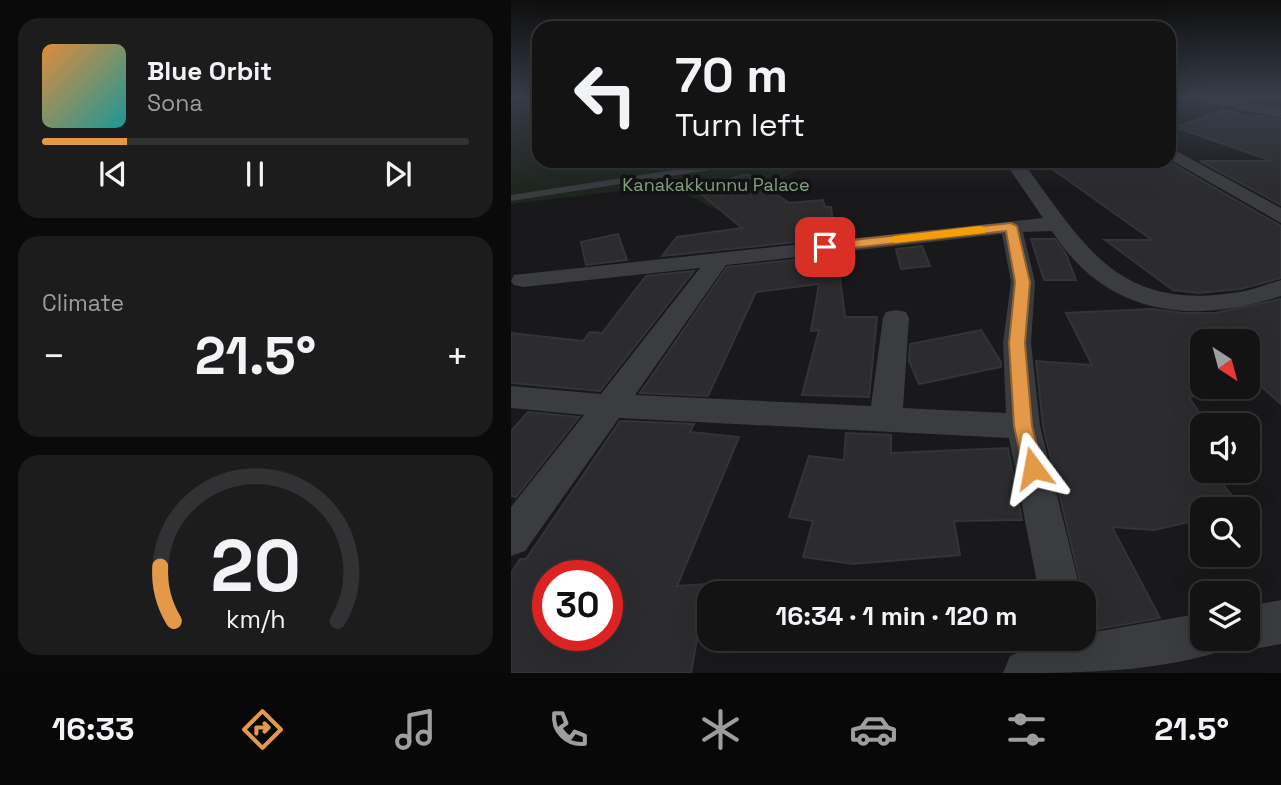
<!DOCTYPE html>
<html lang="en">
<head>
<meta charset="utf-8">
<style>
  body { margin:0; font-family:"Space Grotesk",sans-serif; background:#1c1c1d; color:#f1f3f6; height:100vh; display:flex; flex-direction:column; font-size:26px; white-space:nowrap }
  * { box-sizing:border-box; margin:0 }
  p { font-size:23px; color:#9d9ea0 }
  .icon { flex:none; width:38px; height:38px; fill:none; stroke:currentColor; stroke-width:2; stroke-linecap:round; stroke-linejoin:round }
  .map { position:relative; flex:1; overflow:hidden }
  .sheet { display:flex; flex-direction:column; gap:18px; padding:18px; background:#0a0a0b; width:511px }
  .sheet>* { flex:none }
  .hud { position:absolute; left:21px; top:21px; width:644px; height:147px; border-radius:21px; box-shadow:0 7px 28px #0002,0 0 0 2px #323234; background:#131314; color:#f1f3f6; overflow:hidden }
  .needle { width:46px; rotate:144deg }
  .buttons { position:absolute; left:679px; top:329px; display:grid; gap:14px }
  .buttons a { display:grid; place-items:center; width:70px; height:70px; border-radius:14px; background:#131314; box-shadow:0 7px 28px #0002,0 0 0 2px #323234; font-size:35px }
  .speed { position:absolute; left:21px; top:560px; display:flex; gap:14px; font-size:35px; font-weight:700; text-align:center }
  .speed>* { display:grid; place-content:center; width:91px; height:91px; border-radius:50%; background:#131314; box-shadow:0 7px 28px #0002,0 0 0 2px #323234; line-height:1 }
  .speed .limit { border:10px solid #d22; background:#fff; color:#111 }
  .pin { position:absolute; display:grid; place-items:center; width:60px; height:60px; color:#fff; margin:-30px; border-radius:14px; box-shadow:0 4px 10px #0006 }
  .me { position:absolute; width:77px; margin:-38px; rotate:347deg; stroke-linejoin:round; filter:drop-shadow(0 0 5px #0008) }
  .turn { display:flex; align-items:center; gap:24px; height:147px; padding:0 28px; font-size:32px }
  .turn .icon { width:91px; height:91px; stroke-width:2.5 }
  .turn b { display:block; font-size:49px; line-height:60px }
  .big { font-size:52px; font-weight:700; line-height:1.1 }
  .sheet .tile { flex:1; display:flex; flex-direction:column; justify-content:center; gap:10px; min-width:0; padding:0 24px; border-radius:21px; background:#1c1c1d }
  .sheet .dial { align-items:center; gap:0 }
  .dial svg { height:182px; overflow:visible; fill:none; stroke:#323234; stroke-width:7; stroke-linecap:round; text-anchor:middle }
  .dial text { fill:#f1f3f6; stroke:none }
  .song { display:flex; align-items:center; gap:21px }
  .cover { width:84px; height:84px; border-radius:10px; background:linear-gradient(135deg,hsl(30 70% 55%),hsl(180 70% 35%)) }
  .played { height:7px; border-radius:4px; background:linear-gradient(90deg,#e49948 20%,#323234 20%) }
  .keys { display:flex; justify-content:space-around; direction:ltr }
  .heat { display:flex; justify-content:space-between; align-items:center; font-size:38px; direction:ltr }
  .trip { position:absolute; left:186px; top:581px; width:399px; height:70px; border-radius:21px; background:#131314; box-shadow:0 7px 28px #0002,0 0 0 2px #323234; font-weight:700; line-height:70px; text-align:center }
  .menu { display:flex; height:112px; justify-content:space-around; align-items:center; background:#080808; color:#9d9ea0 }
  .menu .icon { width:49px; height:49px }
  .menu .current { color:#e49948 }
  .menu b { font-size:32px; color:#f1f3f6 }
  main { display:flex; flex:1; min-height:0 }
  .map>svg:first-child { display:block }
  .green { fill:#1f261f }
  .building { fill:#2c2c2f; stroke:#333437; stroke-width:2; fill-rule:evenodd }
  .lines { fill:none; stroke-linecap:round; stroke-linejoin:round }
  .service { fill:#3a3c40; fill-rule:evenodd }
  .minor { fill:#3a3c40; fill-rule:evenodd }
  .route { fill:#e49948; stroke:#94632f; stroke-width:2 }
  .slow { fill:#f59e0b }
  .labels { text-anchor:middle; dominant-baseline:central; stroke-width:7; stroke-linejoin:round; paint-order:stroke }
  .far-park-label { font-size:18px; fill:#88a385; stroke:#141416 }
</style>
</head>
<body>
<main>
<section class="sheet">
<div class="tile">
<div class="song"><i class="cover"></i><div><b>Blue Orbit</b><p>Sona</p></div></div>
<div class="played"></div>
<div class="keys"><svg class="icon" aria-label="previous" viewBox="0 0 24 24"><path d="M18 5L8 12l10 7zM5 5v14"/></svg><svg class="icon" aria-label="pause" viewBox="0 0 24 24"><path d="M8 5v14M16 5v14"/></svg><svg class="icon" aria-label="next" viewBox="0 0 24 24"><path d="M6 5l10 7-10 7zM19 5v14"/></svg></div>
</div>
<div class="tile"><p>Climate</p>
<div class="heat"><a>−</a><b class="big">21.5°</b><a>+</a></div>
</div>
<div class="tile dial"><svg viewBox="0 0 100 80">
<path d="M14 69A42 42 0 1 1 86 69"/>
<path d="M14 69A42 42 0 0 1 8 45" stroke="#e49948"/>
<text x="50" y="56" font-size="32" font-weight="700">20</text>
<text x="50" y="72" font-size="11">km/h</text>
</svg></div>
</section>
<div class="map">
<svg width="770" height="673" viewBox="0 0 770 673">
  <rect width="100%" height="100%" fill="#19191b"/>
  <!-- green -->
  <polygon class="green" points="0,96 28,96 28,161 303,161 253,189 204,209 158,185 0,204"/>
  <!-- building -->
  <g class="building">
    <polygon points="716,109 738,118 745,115 770,120 770,205 689,161 761,161 664,127"/>
    <polygon points="530,161 657,161 770,226 770,278 729,289 687,293 662,290 594,240 641,240"/>
    <polygon points="236,174 278,203 312,200 314,207 320,207 324,238 151,256 166,237 231,228 184,189"/>
    <polygon points="107,234 116,260 75,265 70,242"/>
    <polygon points="520,239 544,239 555,254 565,280 533,280"/>
    <polygon points="411,246 419,266 390,269 385,249"/>
    <polygon points="326,255 334,317 366,317 358,397 291,395 308,330 300,331 308,284 245,292 197,396 129,393 216,267"/>
    <polygon points="183,271 89,391 0,383 0,333 72,341 79,332 91,333 135,276"/>
    <polygon points="770,299 770,404 743,380 737,381 737,341 691,341 691,387 716,387 678,397 691,417 691,471 701,471 732,509 691,509 691,519 643,530 601,527 649,618 588,629 572,594 532,426 525,361 581,365 555,313 641,309 672,313 704,313"/>
    <polygon points="470,330 490,362 490,367 408,384 398,361 399,344"/>
    <polygon points="17,412 68,417 5,497 0,496 0,431"/>
    <path d="M109,421l74,3 -4,8 49,5 -62,149 30,-2 -16,89h-180v-100l9,-14h6zM37,576h59v59h-59z"/>
    <polygon points="335,433 380,435 380,453 497,448 511,520 443,521 449,555 342,564 292,557 302,521 278,517 298,456 333,460"/>
  </g>
  <g class="lines">
    <!-- service -->
    <g class="service">
      <rect x="0" y="97" width="28" height="4"/>
      <polygon points="221,161 242,161 238,164 0,201 0,195"/>
    </g>
    <!-- minor -->
    <g class="minor">
      <polygon points="679,96 705,96 770,108 770,118 686,100"/>
      <polygon points="658,147 770,208 770,223 658,159"/>
      <path d="M493,161h18c64,86 95,151 218,131 14,-2 27,-8 41,-12v16c-90,30 -176,19 -229,-65l-29,1 12,50 -4,61 9,83 41,167h-42l-30,-155 -390,-20 -94,133 -14,5v-49l73,-92 -73,-7v-22l90,8 99,-126 -177,19 -9,-2 -3,-4 3,-6 529,-57zM491,234l9,48 -8,61 3,70 -103,-5 6,-90 -3,-6 -10,-2 -10,2 -3,6 -12,88 -236,-11 91,-130z"/>
      <polygon points="770,600 770,644 737,650 721,644 719,639 737,639 737,606"/>
      <path d="M691,613v26h22l-6,13c-67,21 -144,21 -215,21l7,-17c24,-10 47,-17 73,-17v-5z"/>
    </g>
  </g>
  <!-- sky -->
  <linearGradient id="sky" x2="0" y2="1"><stop stop-color="#0e0e0f"/><stop offset="0.51" stop-color="#383e4a"/><stop offset="1" stop-color="#383e4a" stop-opacity="0"/></linearGradient>
  <rect width="770" height="190" fill="url(#sky)"/>
  <!-- route -->
  <polygon class="route" points="500,223 506,226 519,282 514,343 521,426 532,468 529,474 522,476 515,474 512,468 503,426 498,343 504,282 495,231 314,251 308,247 314,243"/>
  <!-- slow -->
  <polygon class="slow" points="469,226 474,227 474,233 384,243 377,239 384,236"/>
  <g class="labels">
    <!-- far-park labels -->
    <g class="far-park-label">
      <text x="205" y="184">Kanakakkunnu Palace</text>
    </g>
  </g>
</svg>
<div class="buttons">
<a><svg class="needle" viewBox="-14 -14 28 28"><path d="M0-13l5 13h-10z" fill="#e53935"/><path d="M0 13l5-13h-10z" fill="#9d9ea0"/></svg></a>
<a><svg class="icon" aria-label="sound" viewBox="0 0 24 24"><path d="M4 9h4l5-4v14l-5-4H4zM17 9q2 3 0 6"/></svg></a>
<a><svg class="icon" aria-label="search" viewBox="0 0 24 24"><circle cx="10" cy="10" r="6"/><path d="M15 15l6 6"/></svg></a>
<a><svg class="icon" aria-label="layers" viewBox="0 0 24 24"><path d="M12 4l9 5-9 5-9-5zM3 14l9 5 9-5"/></svg></a>
</div>
<div class="speed"><div class="limit">30</div></div>
<div class="pin" style="left:314px;top:247px;background:#d93025"><svg class="icon" aria-label="arrive" viewBox="0 0 24 24"><path d="M6 21V4h12l-3 4 3 4H6"/></svg></div>
<svg class="me" style="left:522px;top:468px" viewBox="-20 -20 40 40"><path d="M0-17L14 15 0 8-14 15z" fill="#e49948" stroke="#fff" stroke-width="4"/></svg>
<div class="trip">16:34 · 1 min · 120 m</div>
<div class="hud">
<div class="turn"><svg class="icon" aria-label="left" viewBox="0 0 24 24"><path d="M17 20v-9H6M10 6l-5 5 5 5"/></svg><div><b>70 m</b>Turn left</div></div>
</div>
</div>
</main>
<nav class="menu">
<b>16:33</b>
<svg class="icon current" aria-label="directions" viewBox="0 0 24 24"><path d="M12 3l9 9-9 9-9-9zM9 14v-3h6M13 9l2 2-2 2"/></svg>
<svg class="icon" aria-label="music" viewBox="0 0 24 24"><path d="M9 18V5l10-2v13"/><circle cx="6" cy="18" r="3"/><circle cx="16" cy="16" r="3"/></svg>
<svg class="icon" aria-label="phone" viewBox="0 0 24 24"><path d="M5 4h4l2 5-3 2q2 4 5 5l2-3 5 2v4C11 20 4 13 5 4z"/></svg>
<svg class="icon" aria-label="climate" viewBox="0 0 24 24"><path d="M12 3v18M4 7l16 10M4 17L20 7"/></svg>
<svg class="icon" aria-label="car" viewBox="0 0 24 24"><path d="M5 17H2v-5l4-1 3-4h7l3 4 3 1v5h-3M9 17h6M6 11h13"/><circle cx="7" cy="17" r="2"/><circle cx="17" cy="17" r="2"/></svg>
<svg class="icon" aria-label="filters" viewBox="0 0 24 24"><path d="M4 7h16M4 17h16"/><circle cx="9" cy="7" r="2"/><circle cx="15" cy="17" r="2"/></svg>
<b>21.5°</b>
</nav>
</body>
</html>
